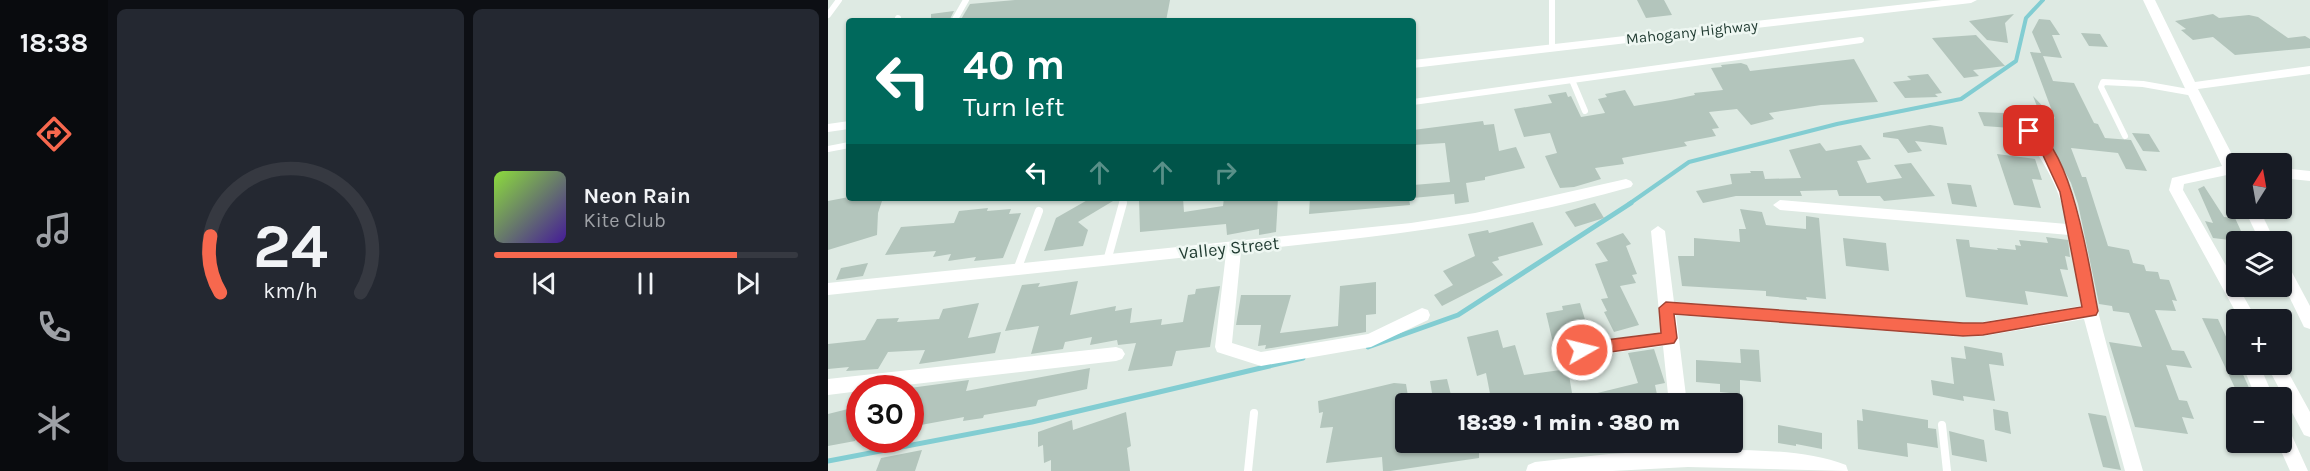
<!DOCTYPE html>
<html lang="en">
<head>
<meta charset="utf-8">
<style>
  body { margin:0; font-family:Karla,sans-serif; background:#242831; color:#f1f3f6; height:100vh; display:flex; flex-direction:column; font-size:22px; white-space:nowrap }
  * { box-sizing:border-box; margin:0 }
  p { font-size:20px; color:#9ea1a6 }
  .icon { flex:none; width:33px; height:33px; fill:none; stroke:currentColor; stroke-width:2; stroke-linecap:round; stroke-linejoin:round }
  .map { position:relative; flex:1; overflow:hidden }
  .drawer { display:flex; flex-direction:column; gap:9px; padding:9px; background:#0d0f14; width:720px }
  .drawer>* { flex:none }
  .guide { position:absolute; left:18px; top:18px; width:570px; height:183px; border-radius:6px; box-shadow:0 2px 4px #0004; background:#00695c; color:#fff; overflow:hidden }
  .needle { width:39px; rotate:11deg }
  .controls { position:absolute; left:1398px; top:153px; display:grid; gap:12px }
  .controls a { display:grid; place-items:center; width:66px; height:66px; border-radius:6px; background:#171b24; box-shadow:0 2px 4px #0004; font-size:30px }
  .speed { position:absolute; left:18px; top:375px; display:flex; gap:12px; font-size:30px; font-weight:700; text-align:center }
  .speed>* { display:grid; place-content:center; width:78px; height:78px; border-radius:50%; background:#171b24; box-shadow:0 2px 4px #0004; line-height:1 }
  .speed .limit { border:9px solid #d22; background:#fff; color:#111 }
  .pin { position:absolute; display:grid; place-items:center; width:51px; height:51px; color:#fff; margin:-26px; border-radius:12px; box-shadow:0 3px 9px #0006 }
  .me { position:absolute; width:66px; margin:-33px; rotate:82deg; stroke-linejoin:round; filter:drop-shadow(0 0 4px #0008) }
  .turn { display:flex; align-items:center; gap:21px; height:126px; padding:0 18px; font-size:27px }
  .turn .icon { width:78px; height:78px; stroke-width:2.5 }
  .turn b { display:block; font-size:42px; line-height:51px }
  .lanes { display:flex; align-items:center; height:57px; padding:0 18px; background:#0003; justify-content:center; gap:30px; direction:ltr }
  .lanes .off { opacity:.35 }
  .drawer .widget { flex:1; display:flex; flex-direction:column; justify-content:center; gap:9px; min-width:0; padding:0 21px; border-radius:9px; background:#242831 }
  .drawer .dial { align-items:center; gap:0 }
  .dial svg { height:156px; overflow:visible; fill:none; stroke:#363941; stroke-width:7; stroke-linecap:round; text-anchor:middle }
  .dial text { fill:#f1f3f6; stroke:none }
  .song { display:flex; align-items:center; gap:18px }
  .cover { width:72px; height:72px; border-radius:9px; background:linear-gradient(135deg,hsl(90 70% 55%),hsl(260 70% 35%)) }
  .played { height:6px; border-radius:3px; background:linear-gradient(90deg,#f7684e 80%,#363941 80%) }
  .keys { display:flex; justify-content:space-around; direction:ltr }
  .drawer .tiles { flex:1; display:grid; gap:9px; grid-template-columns:repeat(2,1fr) }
  .trip { position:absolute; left:567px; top:393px; width:348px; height:60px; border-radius:6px; background:#171b24; box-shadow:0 2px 4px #0004; font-weight:800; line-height:60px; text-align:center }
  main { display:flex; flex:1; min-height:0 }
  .tab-bar { display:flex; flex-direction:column; width:108px; justify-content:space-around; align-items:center; background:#090b0e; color:#9ea1a6 }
  .tab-bar .icon { width:42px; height:42px }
  .tab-bar .selected { color:#f7684e }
  .tab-bar b { font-size:27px; color:#f1f3f6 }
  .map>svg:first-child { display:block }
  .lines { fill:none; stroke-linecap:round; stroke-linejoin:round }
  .stream-far1 { stroke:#82cdd2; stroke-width:4 }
  .stream { stroke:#82cdd2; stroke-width:5 }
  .building { fill:#b3c5bc }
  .lane-far1 { stroke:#fff; stroke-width:6 }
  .lane { stroke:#fff; stroke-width:8 }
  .street { fill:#fff; fill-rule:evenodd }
  .route { fill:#f7684e; stroke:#a14433; stroke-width:1.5 }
  .labels { text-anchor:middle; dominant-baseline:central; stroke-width:5; stroke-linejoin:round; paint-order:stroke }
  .far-street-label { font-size:15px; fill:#1f3a30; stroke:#eef7f2 }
  .street-label { font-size:18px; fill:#1f3a30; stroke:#eef7f2 }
</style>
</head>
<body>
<main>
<nav class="tab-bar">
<b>18:38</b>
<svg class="icon selected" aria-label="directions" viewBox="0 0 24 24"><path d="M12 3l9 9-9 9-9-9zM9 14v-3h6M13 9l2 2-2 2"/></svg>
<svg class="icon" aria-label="music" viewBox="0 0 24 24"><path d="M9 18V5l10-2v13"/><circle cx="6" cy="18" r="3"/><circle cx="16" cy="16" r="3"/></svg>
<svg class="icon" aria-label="phone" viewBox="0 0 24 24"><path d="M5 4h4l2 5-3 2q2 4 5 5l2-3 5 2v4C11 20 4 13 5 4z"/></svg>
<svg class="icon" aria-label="climate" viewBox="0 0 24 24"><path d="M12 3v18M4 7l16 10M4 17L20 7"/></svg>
</nav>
<section class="drawer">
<div class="tiles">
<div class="widget dial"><svg viewBox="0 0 100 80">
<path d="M14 69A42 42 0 1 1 86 69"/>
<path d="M14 69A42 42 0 0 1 9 40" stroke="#f7684e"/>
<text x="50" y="56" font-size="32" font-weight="700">24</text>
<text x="50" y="72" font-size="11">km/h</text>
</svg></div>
<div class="widget">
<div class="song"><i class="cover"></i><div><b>Neon Rain</b><p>Kite Club</p></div></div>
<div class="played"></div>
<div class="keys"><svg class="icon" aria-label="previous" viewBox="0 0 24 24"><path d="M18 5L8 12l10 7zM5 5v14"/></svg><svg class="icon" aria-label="pause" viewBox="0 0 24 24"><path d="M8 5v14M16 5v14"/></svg><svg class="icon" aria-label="next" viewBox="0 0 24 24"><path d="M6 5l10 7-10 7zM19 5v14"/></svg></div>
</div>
</div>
</section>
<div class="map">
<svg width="1482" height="471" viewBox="0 0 1482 471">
  <rect width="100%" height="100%" fill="#deeae3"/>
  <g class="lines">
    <!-- stream-far1 -->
    <polyline class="stream-far1" points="801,204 861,162 1009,124 1133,99 1188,61 1198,18 1215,0"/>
    <!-- stream -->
    <g class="stream">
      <polyline points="540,347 630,315 803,203"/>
      <polyline points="0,461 204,422 475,358"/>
    </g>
  </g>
  <!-- building -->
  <g class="building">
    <polygon points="187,0 342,0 338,21 132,21 142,4"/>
    <polygon points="809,0 836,0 844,15 818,18"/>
    <polygon points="126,11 121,21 103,21 103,14"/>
    <polygon points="1186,14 1177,23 1180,43 1159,40 1141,21"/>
    <polygon points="1385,14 1391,18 1421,15 1430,17 1460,38 1477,36 1482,39 1482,48 1407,55 1385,37 1365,40 1353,30 1358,29 1347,21"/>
    <polygon points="1211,19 1222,20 1232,35 1224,35 1234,58 1215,56 1225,81 1246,83 1266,123 1270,124 1277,138 1303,140 1319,171 1298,169 1290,153 1243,148 1254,177 1258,177 1280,246 1301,250 1305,263 1316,265 1318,271 1330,272 1332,279 1341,280 1349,301 1344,300 1348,311 1327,310 1344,350 1356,351 1364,368 1338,365 1351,400 1359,401 1366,419 1354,417 1360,434 1307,427 1281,342 1314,347 1301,313 1285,311 1284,306 1271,304 1250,204 1243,183 1226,151 1205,96 1227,119 1202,52 1213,53 1204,32"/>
    <polygon points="1253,33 1272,34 1280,47 1261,46"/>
    <polygon points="1148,35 1177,66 1145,70 1151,76 1136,78 1104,38"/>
    <polygon points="1026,59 1050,102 993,105 941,113 946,119 923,125 909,109 881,112 891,128 884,129 888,136 856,142 859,146 794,158 796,164 767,168 773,179 746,187 732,188 725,174 717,156 729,153 722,133 696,137 686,109 724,103 720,95 738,92 740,97 743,96 753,117 777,113 770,99 779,97 777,94 797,90 806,106 843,100 867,95 866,93 895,90 883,68 894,67 893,65 913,63 919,65 922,71"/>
    <polygon points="1100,74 1114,93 1107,94 1110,97 1077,98 1065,82 1083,80 1079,76"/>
    <polygon points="1150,112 1177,113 1183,128 1156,126"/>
    <polygon points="655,121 656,125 666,124 671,151 688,147 697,168 657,177 657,180 638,183 641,202 627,204 626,194 585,198 585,185 622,182 617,143 585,145 585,130"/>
    <polygon points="1102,125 1115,127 1119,145 1087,141 1094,151 1080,153 1070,139 1055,137 1055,133"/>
    <polygon points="1304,133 1321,134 1332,152 1315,151"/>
    <polygon points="992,143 998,151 1033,145 1043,159 1029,161 1039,183 1074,178 1066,165 1083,163 1107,196 1056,201 1052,196 1011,196 1009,190 972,191 974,196 908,196 875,203 868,191 904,184 902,174 923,173 922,171 935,171 937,179 973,178 961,150"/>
    <polygon points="1169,154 1207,159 1214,180 1204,179 1213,208 1186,205"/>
    <polygon points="1119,183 1143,185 1149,207 1124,204"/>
    <polygon points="1376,186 1396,217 1407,218 1418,242 1385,238 1377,221 1385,223 1370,189"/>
    <polygon points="21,197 55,198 50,213 49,235 0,250 0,201"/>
    <polygon points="263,198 290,198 250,222 260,230 255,246 216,251 228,218"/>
    <polygon points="311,198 355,198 356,212 395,206 396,198 450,198 448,232 431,235 431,229 399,235 398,224 312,232"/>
    <polygon points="482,198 581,198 582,205 481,214"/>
    <polygon points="767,203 776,218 747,227 737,212"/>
    <polygon points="160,208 159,211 183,209 181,214 193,213 175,258 146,261 148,257 120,261 123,254 105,257 108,251 57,255 73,227 126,223 131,211"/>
    <polygon points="912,209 934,212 938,225 978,229 978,216 991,218 998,299 978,297 979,300 938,296 938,291 854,286 850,256 866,256 866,238 912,242 911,229 918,229"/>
    <polygon points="705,222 715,245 670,257 671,260 664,262 675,275 614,306 606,295 625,285 615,271 647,256 640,234 660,230 661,233"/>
    <polygon points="795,233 803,244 798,246 809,274 804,275 808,283 792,286 811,325 786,332 776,312 779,311 773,299 780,298 767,264 780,261 768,243"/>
    <polygon points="1218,237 1240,240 1242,257 1237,256 1240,270 1232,269 1240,297 1197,291 1200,305 1138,297 1128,239 1141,240 1142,247 1170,250 1169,248 1188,250 1187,245 1193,246 1191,240 1220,243"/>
    <polygon points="1015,238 1058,243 1061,271 1018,266"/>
    <polygon points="40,263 35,276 8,280 13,268"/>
    <polygon points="250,281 242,315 288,306 287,311 304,308 302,323 334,319 333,325 355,322 360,295 367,294 368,289 392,286 382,347 348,351 344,366 300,371 308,343 290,345 289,340 262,345 264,337 237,342 235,349 203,354 211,326 177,331 194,285 212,283 210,287"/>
    <polygon points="548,282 548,314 538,315 538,332 437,349 438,345 430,346 433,325 408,325 413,295 463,295 452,333 510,326 512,286"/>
    <polygon points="151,303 140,338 173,332 167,353 91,364 97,350 60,352 50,369 18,371 21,367 0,369 0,344 37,340 49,319 71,318 69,322 111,319 115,309"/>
    <polygon points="752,303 762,336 725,343 718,313 735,310 734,306"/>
    <polygon points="1374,318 1390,319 1422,390 1407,388"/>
    <polygon points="670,330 675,348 687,345 696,375 740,369 745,399 810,383 800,353 826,349 837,383 827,385 831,404 743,404 743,401 736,404 664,404 658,373 649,376 639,337"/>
    <polygon points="1136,346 1174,353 1176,366 1161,364 1167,401 1135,396 1136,401 1105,395 1103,380 1126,384 1123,357 1138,359"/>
    <polygon points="912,349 931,350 933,382 912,380 912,394 892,392 892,384 868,382 868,360 913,363"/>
    <polygon points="262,368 259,389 210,400 208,406 156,415 155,418 135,421 136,417 82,427 82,388 141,380 138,391"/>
    <polygon points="619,379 623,395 605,399 602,381"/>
    <polygon points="566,383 578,384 581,402 578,402 578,442 651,442 651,458 562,471 555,471 554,457 498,463 505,427 492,428 495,412 491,413 490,401"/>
    <polygon points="32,403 32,431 27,441 0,446 0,414 20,409 22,405"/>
    <polygon points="1034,409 1100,420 1100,428 1108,429 1110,448 1079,443 1080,457 1030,449 1029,420 1035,421"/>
    <polygon points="1165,409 1180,412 1183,434 1167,430"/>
    <polygon points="298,412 303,446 299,448 302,471 223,471 223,460 216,463 215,445 210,447 210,432 244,420 245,430"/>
    <polygon points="1260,413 1278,416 1293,470 1275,467"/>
    <polygon points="950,425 994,433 994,449 968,444 968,446 950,443"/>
    <polygon points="1121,431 1156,440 1159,462 1124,455"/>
    <polygon points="94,450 87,471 48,471 53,458"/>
  </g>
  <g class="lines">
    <!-- lane-far1 -->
    <g class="lane-far1">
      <polyline points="724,0 724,47"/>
      <polyline points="0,15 11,0"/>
      <polyline points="69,21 70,18"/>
      <polyline points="126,21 138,0"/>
      <polyline points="744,80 757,111"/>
      <polyline points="585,102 1033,40"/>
      <polyline points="1297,136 1273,87 1275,82 1315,84 1366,93"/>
      <polyline points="0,149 21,145"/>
      <polyline points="294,204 296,198"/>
    </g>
    <!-- lane -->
    <g class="lane">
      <polyline points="279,261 295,203"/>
      <polyline points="189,270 211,211"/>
      <polyline points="1114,425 1119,471"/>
      <polyline points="420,471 426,413"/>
    </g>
    <!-- street -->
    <g class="street">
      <polygon points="1114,0 1149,0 1143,3 585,68 585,60"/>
      <polygon points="1315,0 1327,0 1367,82 1482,66 1482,74 1370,89 1409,164 1408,185 1403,183 1399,175 1356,184 1355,190 1429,320 1412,320 1341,190 1344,178 1394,166"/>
      <polygon points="21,121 21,129 0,132 0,124"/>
      <path d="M1201,127c9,2 14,12 19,19 36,49 37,108 50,165 13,54 30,107 45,160h-18l-41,-152 -101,17 -20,1 -287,-22 11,89h-18l-6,-58 -102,14 -6,-2 -2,-5 2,-5 6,-2 100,-14 -10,-101 7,-5 7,5 9,71 289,21 20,-1 98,-16 -12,-71 -289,-25 -7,-5 7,-5 287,24c-8,-39 -23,-61 -45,-93z"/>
      <polygon points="1454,168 1482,171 1482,181 1454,178"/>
      <path d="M798,179l5,2 2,3 -2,3c-128,37 -258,50 -390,64l-9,92 29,9 107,-18 54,-26 6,2 2,5 -2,5 -57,27 -110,19 -44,-14 -2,-5 11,-94 -398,42v-12l583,-60 64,-10z"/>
      <polygon points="1416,208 1431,208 1447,242 1432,242"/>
      <polygon points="1454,261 1459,263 1482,306 1482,329 1476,327 1454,282"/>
      <polygon points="288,347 294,349 297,354 294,359 288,361 52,388 32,388 32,391 0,395 0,379"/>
      <polygon points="1454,361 1482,412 1482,437 1476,435 1438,364 1454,364"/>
      <polygon points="1414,364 1431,364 1446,398 1428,398"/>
      <polygon points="1454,425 1460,427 1480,471 1462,471 1449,442 1454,442"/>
      <path d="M847,442h18l1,8c47,0 108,-2 152,15l2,6 -160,-4 -76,4h-86l2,-6 7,-3 74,-8 67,-4z"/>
    </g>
  </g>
  <!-- route -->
  <path class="route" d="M1201,127c43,13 61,145 69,184l-2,4 -113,20 -20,1 -289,-22 3,24 -3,5 -92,13 -7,-6 7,-7 79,-10 -2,-25 7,-6 297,21h20l99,-16 -22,-115 -19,-41 -18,-20z"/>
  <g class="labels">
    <!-- far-street labels -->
    <g class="far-street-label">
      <text transform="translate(864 32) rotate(-6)">Mahogany Highway</text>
    </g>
    <!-- street labels -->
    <g class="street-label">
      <text transform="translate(401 248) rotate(-6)">Valley Street</text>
    </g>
  </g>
</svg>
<div class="controls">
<a><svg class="needle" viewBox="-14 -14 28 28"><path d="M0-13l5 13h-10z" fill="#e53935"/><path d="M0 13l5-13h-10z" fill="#9ea1a6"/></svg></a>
<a><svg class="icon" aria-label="layers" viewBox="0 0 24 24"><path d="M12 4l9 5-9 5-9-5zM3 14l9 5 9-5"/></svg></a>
<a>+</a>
<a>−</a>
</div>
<div class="speed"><div class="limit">30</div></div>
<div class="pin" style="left:1201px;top:131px;background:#d93025"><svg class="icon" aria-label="arrive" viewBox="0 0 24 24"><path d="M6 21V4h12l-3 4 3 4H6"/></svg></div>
<svg class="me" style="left:754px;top:350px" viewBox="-20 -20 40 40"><circle r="17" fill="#f7684e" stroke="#fff" stroke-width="3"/><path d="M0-11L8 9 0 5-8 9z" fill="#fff"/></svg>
<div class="trip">18:39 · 1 min · 380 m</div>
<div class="guide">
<div class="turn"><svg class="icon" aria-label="left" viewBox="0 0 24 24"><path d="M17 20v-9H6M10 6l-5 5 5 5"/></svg><div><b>40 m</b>Turn left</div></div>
<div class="lanes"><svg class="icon" aria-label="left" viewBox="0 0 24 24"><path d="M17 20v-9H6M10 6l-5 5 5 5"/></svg><svg class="icon off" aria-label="ahead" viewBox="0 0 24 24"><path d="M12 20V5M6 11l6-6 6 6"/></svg><svg class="icon off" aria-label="ahead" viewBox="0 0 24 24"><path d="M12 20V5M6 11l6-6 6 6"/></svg><svg class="icon off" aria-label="right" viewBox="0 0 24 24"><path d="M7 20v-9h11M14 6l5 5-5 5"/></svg></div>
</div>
</div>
</main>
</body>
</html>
